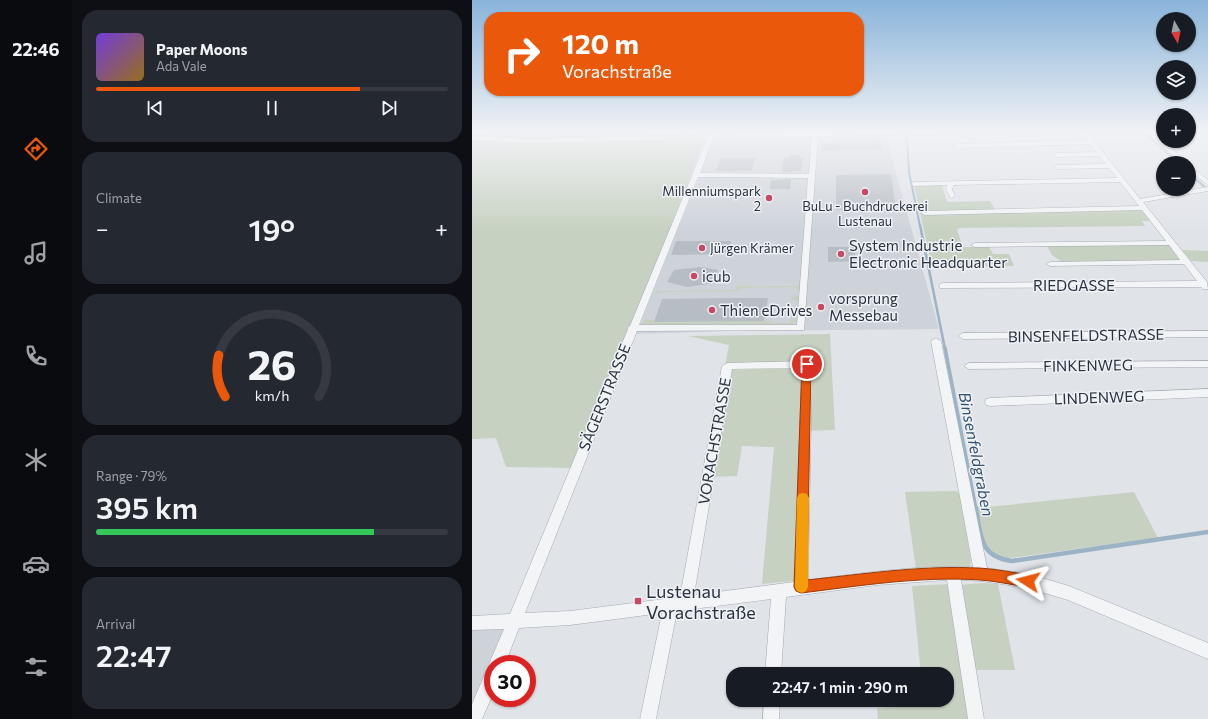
<!DOCTYPE html>
<html lang="en">
<head>
<meta charset="utf-8">
<style>
  body { margin:0; font-family:Commissioner,sans-serif; background:#242831; color:#f1f3f6; height:100vh; display:flex; flex-direction:column; font-size:15px; white-space:nowrap }
  * { box-sizing:border-box; margin:0 }
  p { font-size:13px; color:#9ea1a6 }
  .icon { flex:none; width:22px; height:22px; fill:none; stroke:currentColor; stroke-width:2; stroke-linecap:round; stroke-linejoin:round }
  .map { position:relative; flex:1; overflow:hidden }
  .details { display:flex; flex-direction:column; gap:10px; padding:10px; background:#0d0f14; width:400px }
  .details>* { flex:none }
  .hud { position:absolute; left:12px; top:12px; width:380px; height:84px; border-radius:16px; box-shadow:0 1px 3px #0004; background:#ea580c; color:#fff; overflow:hidden }
  .needle { width:26px; rotate:171deg }
  .controls { position:absolute; left:684px; top:12px; display:grid; gap:8px }
  .controls a { display:grid; place-items:center; width:40px; height:40px; border-radius:50%; background:#171b24; box-shadow:0 1px 3px #0004; font-size:20px }
  .speed { position:absolute; left:12px; top:655px; display:flex; gap:8px; font-size:20px; font-weight:700; text-align:center }
  .speed>* { display:grid; place-content:center; width:52px; height:52px; border-radius:50%; background:#171b24; box-shadow:0 1px 3px #0004; line-height:1 }
  .speed .limit { border:6px solid #d22; background:#fff; color:#111 }
  .pin { position:absolute; display:grid; place-items:center; width:34px; height:34px; color:#fff; margin:-17px; border:2px solid #fff; border-radius:50%; box-shadow:0 1px 4px #0007 }
  .me { position:absolute; width:44px; margin:-22px; rotate:279deg; stroke-linejoin:round; filter:drop-shadow(0 0 3px #0008) }
  .turn { display:flex; align-items:center; gap:14px; height:84px; padding:0 12px; font-size:18px }
  .turn .icon { width:52px; height:52px; stroke-width:2.5 }
  .turn b { display:block; font-size:28px; line-height:34px }
  .big { font-size:30px; font-weight:600; line-height:1.1 }
  .details .card { flex:1; display:flex; flex-direction:column; justify-content:center; gap:6px; min-width:0; padding:0 14px; border-radius:16px; background:#242831 }
  .details .dial { align-items:center; gap:0 }
  .dial svg { height:104px; overflow:visible; fill:none; stroke:#363941; stroke-width:7; stroke-linecap:round; text-anchor:middle }
  .dial text { fill:#f1f3f6; stroke:none }
  .song { display:flex; align-items:center; gap:12px }
  .cover { width:48px; height:48px; border-radius:6px; background:linear-gradient(135deg,hsl(260 70% 55%),hsl(40 70% 35%)) }
  .played { height:4px; border-radius:2px; background:linear-gradient(90deg,#ea580c 75%,#363941 75%) }
  .keys { display:flex; justify-content:space-around; direction:ltr }
  .heat { display:flex; justify-content:space-between; align-items:center; font-size:22px; direction:ltr }
  .charge { height:6px; border-radius:3px; background:linear-gradient(90deg,#34c759 79%,#363941 0) }
  .trip { position:absolute; left:254px; top:667px; width:228px; height:40px; border-radius:16px; background:#171b24; box-shadow:0 1px 3px #0004; font-weight:600; line-height:40px; text-align:center }
  main { display:flex; flex:1; min-height:0 }
  .tabs { display:flex; flex-direction:column; width:72px; justify-content:space-around; align-items:center; background:#090b0e; color:#9ea1a6 }
  .tabs .icon { width:28px; height:28px }
  .tabs .active { color:#ea580c }
  .tabs b { font-size:18px; color:#f1f3f6 }
  .map>svg:first-child { display:block }
  .built { fill:#ced3da }
  .green { fill:#c6d1c1 }
  .lines { fill:none; stroke-linecap:round; stroke-linejoin:round }
  .stream-far3 { stroke:#9cb3c6; stroke-width:2 }
  .stream-far2 { stroke:#9cb3c6; stroke-width:2.5 }
  .stream-far1 { stroke:#9cb3c6; stroke-width:3.5 }
  .stream { stroke:#9cb3c6; stroke-width:4.5 }
  .building { fill:#b7bdc4 }
  .street-casing { stroke:#a5aab2; stroke-width:1 }
  .street { fill:#f2f4f6; fill-rule:evenodd }
  .route { fill:#ea580c; stroke:#983908 }
  .slow { fill:#f59e0b }
  .poi-dot { fill:#c74a65; stroke:#eff2f6; stroke-width:1.5 }
  .labels { text-anchor:middle; dominant-baseline:central; stroke-width:3; stroke-linejoin:round; paint-order:stroke }
  .far-poi-label { font-size:13px; fill:#29323e; stroke:#eff2f6; text-anchor:end }
  .poi-label { font-size:15px; fill:#29323e; stroke:#eff2f6; text-anchor:start }
  .street-label { font-size:15px; fill:#29323e; stroke:#eff2f6 }
  .water-label { font-size:16px; font-style:italic; fill:#355370; stroke:#eff2f6 }
  .near-poi-label { font-size:18px; fill:#29323e; stroke:#eff2f6; text-anchor:start }
</style>
</head>
<body>
<main>
<nav class="tabs">
<b>22:46</b>
<svg class="icon active" aria-label="directions" viewBox="0 0 24 24"><path d="M12 3l9 9-9 9-9-9zM9 14v-3h6M13 9l2 2-2 2"/></svg>
<svg class="icon" aria-label="music" viewBox="0 0 24 24"><path d="M9 18V5l10-2v13"/><circle cx="6" cy="18" r="3"/><circle cx="16" cy="16" r="3"/></svg>
<svg class="icon" aria-label="phone" viewBox="0 0 24 24"><path d="M5 4h4l2 5-3 2q2 4 5 5l2-3 5 2v4C11 20 4 13 5 4z"/></svg>
<svg class="icon" aria-label="climate" viewBox="0 0 24 24"><path d="M12 3v18M4 7l16 10M4 17L20 7"/></svg>
<svg class="icon" aria-label="car" viewBox="0 0 24 24"><path d="M5 17H2v-5l4-1 3-4h7l3 4 3 1v5h-3M9 17h6M6 11h13"/><circle cx="7" cy="17" r="2"/><circle cx="17" cy="17" r="2"/></svg>
<svg class="icon" aria-label="filters" viewBox="0 0 24 24"><path d="M4 7h16M4 17h16"/><circle cx="9" cy="7" r="2"/><circle cx="15" cy="17" r="2"/></svg>
</nav>
<section class="details">
<div class="card">
<div class="song"><i class="cover"></i><div><b>Paper Moons</b><p>Ada Vale</p></div></div>
<div class="played"></div>
<div class="keys"><svg class="icon" aria-label="previous" viewBox="0 0 24 24"><path d="M18 5L8 12l10 7zM5 5v14"/></svg><svg class="icon" aria-label="pause" viewBox="0 0 24 24"><path d="M8 5v14M16 5v14"/></svg><svg class="icon" aria-label="next" viewBox="0 0 24 24"><path d="M6 5l10 7-10 7zM19 5v14"/></svg></div>
</div>
<div class="card"><p>Climate</p>
<div class="heat"><a>−</a><b class="big">19°</b><a>+</a></div>
</div>
<div class="card dial"><svg viewBox="0 0 100 80">
<path d="M14 69A42 42 0 1 1 86 69"/>
<path d="M14 69A42 42 0 0 1 9 37" stroke="#ea580c"/>
<text x="50" y="56" font-size="32" font-weight="700">26</text>
<text x="50" y="72" font-size="11">km/h</text>
</svg></div>
<div class="card"><p>Range · 79%</p><b class="big">395 km</b><div class="charge"></div></div>
<div class="card"><p>Arrival</p><b class="big">22:47</b></div>
</section>
<div class="map">
<svg width="736" height="719" viewBox="0 0 736 719">
  <rect width="100%" height="100%" fill="#e0e3e8"/>
  <!-- built -->
  <g class="built">
    <polygon points="241,132 462,132 413,133 467,329 260,331 165,334 157,332"/>
    <polygon points="42,621 21,664 3,719 0,719 0,623"/>
  </g>
  <!-- green -->
  <g class="green">
    <polygon points="8,132 234,132 232,135 67,141 2,137"/>
    <polygon points="0,138 47,142 228,139 232,142 157,332 99,468 34,467 24,438 0,439"/>
    <polygon points="442,185 470,185 475,202 518,201 524,212 668,209 679,221 670,221 673,226 487,228 485,230 491,247 517,247 521,254 537,254 542,266 460,267"/>
    <polygon points="694,244 699,245 710,260 591,263 580,255 575,246"/>
    <polygon points="710,250 736,251 736,262 719,261"/>
    <polygon points="265,286 331,286 330,291 324,290 324,287 270,288 265,291 191,292 183,294 184,291 264,290"/>
    <polygon points="322,296 329,297 327,320 320,324 178,325 171,324 172,320 300,321 300,323 318,323 319,319 325,318 326,302 319,299"/>
    <polygon points="358,334 363,430 331,431 322,581 290,584 302,447 270,446 265,476 232,477 257,345 216,336"/>
    <polygon points="484,491 488,494 499,561 498,566 494,568 444,569 433,492"/>
    <path d="M662,492l24,46 -148,20c-6,0 -13,0 -18,-4 -8,-6 -12,-36 -14,-46z"/>
    <polygon points="511,583 526,584 543,670 502,670 487,585"/>
    <polygon points="478,584 498,719 406,719 405,708 451,705 451,700 475,700 475,674 449,674 440,586"/>
  </g>
  <g class="lines">
    <!-- stream-far3 -->
    <g class="stream-far3">
      <polyline points="672,132 706,163"/>
      <polyline points="0,135 10,136"/>
      <polyline points="228,135 233,135 234,132"/>
      <polyline points="435,138 437,172 448,226"/>
      <polyline points="0,139 9,132"/>
      <polyline points="717,173 736,190"/>
    </g>
    <!-- stream-far2 -->
    <polyline class="stream-far2" points="448,225 473,349"/>
    <!-- stream-far1 -->
    <polyline class="stream-far1" points="473,348 504,509"/>
    <!-- stream -->
    <path class="stream" d="M504,508c5,27 3,49 36,53l196,-29"/>
  </g>
  <!-- building -->
  <g class="building">
    <polygon points="408,140 411,149 350,151 349,141"/>
    <polygon points="318,155 328,155 327,158 331,158 329,171 310,172 312,158 317,158"/>
    <polygon points="249,158 283,158 279,171 244,171"/>
    <polygon points="419,174 424,210 364,210 364,175"/>
    <polygon points="319,179 318,189 298,189 299,180"/>
    <polygon points="204,241 259,241 257,254 199,255"/>
    <polygon points="356,247 382,247 384,261 356,262"/>
    <polygon points="228,267 246,270 243,283 215,287 195,282 202,270"/>
    <polygon points="258,298 296,298 292,321 182,322 190,299"/>
  </g>
  <g class="lines">
    <defs>
      <g id="street">
        <path d="M238,132h6l-1,3 97,-2v-1l6,1 121,-1 -3,2 -118,2 -14,194 -167,1 -112,282 45,-2 110,-14 42,-231 5,-3 80,-2 5,3 -4,216c55,-7 110,-15 165,-13l-42,-226 5,-3 5,3 46,227 41,6 41,12 139,57v16l-140,-59 -40,-12 -47,-7 -20,-1 23,139h-16l-21,-139 -70,5 -91,12 -5,77h-16l6,-75 -94,12 -21,108h-16l22,-106 -92,12 -51,3 -14,36h-12v30l-11,25h-10v-15l15,-35 4,-1 -2,-4 15,-35 -32,1v-14l38,-2 118,-285 -1,-1 3,-2 77,-187 -178,4 -57,-3v-4l57,3 180,-4zM340,136l-3,38 -109,-1 13,-34zM226,177l110,1 -11,147h-158zM330,368l-8,214 -100,13 38,-226z"/>
        <polygon points="609,132 615,132 668,199 736,187 736,191 671,202 735,282 736,289 731,289 729,287 468,288 467,286 468,284 471,283 725,281 712,264 578,266 574,264 578,262 708,260 697,245 503,247 499,245 503,243 694,241 670,210 453,215 449,213 453,211 667,206 648,182 482,185 480,189 483,196 480,198 478,197 474,189 475,185 442,186 439,184 442,182 645,178 637,168 585,169 582,167 585,165 634,164 628,156 584,157 581,155 584,153 625,152 618,144 485,148 482,146 485,144 616,140"/>
        <polygon points="675,132 681,132 716,163 709,163"/>
        <polygon points="727,132 733,132 736,133 736,138"/>
        <polygon points="717,165 736,180 736,185 717,170"/>
        <polygon points="736,331 736,337 491,339 486,336 491,333"/>
        <polygon points="736,361 736,367 497,369 492,366 497,363"/>
        <polygon points="736,389 736,397 518,406 514,405 513,402 514,399 518,398"/>
        <polygon points="292,700 308,700 307,719 291,719"/>
      </g>
    </defs>
    <!-- street casing -->
    <use href="#street" class="street-casing"/>
    <!-- street -->
    <use href="#street" class="street"/>
  </g>
  <!-- sky -->
  <linearGradient id="sky" x2="0" y2="1"><stop stop-color="#89b4da"/><stop offset="0.57" stop-color="#f1f2f5"/><stop offset="1" stop-color="#f1f2f5" stop-opacity="0"/></linearGradient>
  <rect width="736" height="232" fill="url(#sky)"/>
  <!-- route -->
  <path class="route" d="M335,361l4,3 -4,216c57,-6 115,-15 172,-12 16,1 33,4 49,7l4,1 2,5 -2,4 -4,2c-16,-2 -32,-6 -48,-7 -60,-4 -121,6 -179,13l-5,-2 -2,-4 8,-223z"/>
  <!-- slow -->
  <polygon class="slow" points="331,493 335,494 337,498 336,587 334,591 330,593 325,591 323,587 325,498 327,494"/>
  <!-- markers -->
  <g class="poi-dot">
    <circle cx="393" cy="192" r="4"/>
    <circle cx="297" cy="198" r="4"/>
    <circle cx="230" cy="248" r="4"/>
    <circle cx="369" cy="254" r="4"/>
    <circle cx="222" cy="276" r="4"/>
    <circle cx="349" cy="307" r="4"/>
    <circle cx="240" cy="310" r="4"/>
    <rect x="162" y="597" width="8" height="8" rx="2"/>
  </g>
  <g class="labels">
    <!-- far-poi labels -->
    <g class="far-poi-label">
      <text x="289" y="191">Millenniumspark<tspan x="289" dy="15">2</tspan></text>
      <text x="393" y="206" text-anchor="middle">BuLu - Buchdruckerei<tspan x="393" dy="15">Lustenau</tspan></text>
      <text x="238" y="248" text-anchor="start">Jürgen Krämer</text>
    </g>
    <!-- poi labels -->
    <g class="poi-label">
      <text x="377" y="245">System Industrie<tspan x="377" dy="17">Electronic Headquarter</tspan></text>
      <text x="230" y="276">icub</text>
      <text x="357" y="298">vorsprung<tspan x="357" dy="17">Messebau</tspan></text>
      <text x="248" y="310">Thien eDrives</text>
    </g>
    <!-- street labels -->
    <g class="street-label">
      <text x="602" y="285">RIEDGASSE</text>
      <text transform="translate(614 335) rotate(-1)">BINSENFELDSTRASSE</text>
      <text transform="translate(616 365) rotate(-1)">FINKENWEG</text>
      <text transform="translate(132 397) rotate(-68)">SÄGERSTRASSE</text>
      <text transform="translate(627 397) rotate(-2)">LINDENWEG</text>
      <text transform="translate(242 441) rotate(-80)">VORACHSTRASSE</text>
    </g>
    <!-- water labels -->
    <g class="water-label">
      <text transform="translate(505 454) rotate(79)">Binsenfeldgraben</text>
    </g>
    <!-- near-poi labels -->
    <g class="near-poi-label">
      <text x="174" y="591">Lustenau<tspan x="174" dy="21">Vorachstraße</tspan></text>
    </g>
  </g>
</svg>
<div class="controls">
<a><svg class="needle" viewBox="-14 -14 28 28"><path d="M0-13l5 13h-10z" fill="#e53935"/><path d="M0 13l5-13h-10z" fill="#9ea1a6"/></svg></a>
<a><svg class="icon" aria-label="layers" viewBox="0 0 24 24"><path d="M12 4l9 5-9 5-9-5zM3 14l9 5 9-5"/></svg></a>
<a>+</a>
<a>−</a>
</div>
<div class="speed"><div class="limit">30</div></div>
<div class="pin" style="left:335px;top:364px;background:#d93025"><svg class="icon" aria-label="arrive" viewBox="0 0 24 24"><path d="M6 21V4h12l-3 4 3 4H6"/></svg></div>
<svg class="me" style="left:556px;top:581px" viewBox="-20 -20 40 40"><path d="M0-17L14 15 0 8-14 15z" fill="#ea580c" stroke="#fff" stroke-width="4"/></svg>
<div class="trip">22:47 · 1 min · 290 m</div>
<div class="hud">
<div class="turn"><svg class="icon" aria-label="right" viewBox="0 0 24 24"><path d="M7 20v-9h11M14 6l5 5-5 5"/></svg><div><b>120 m</b>Vorachstraße</div></div>
</div>
</div>
</main>
</body>
</html>
